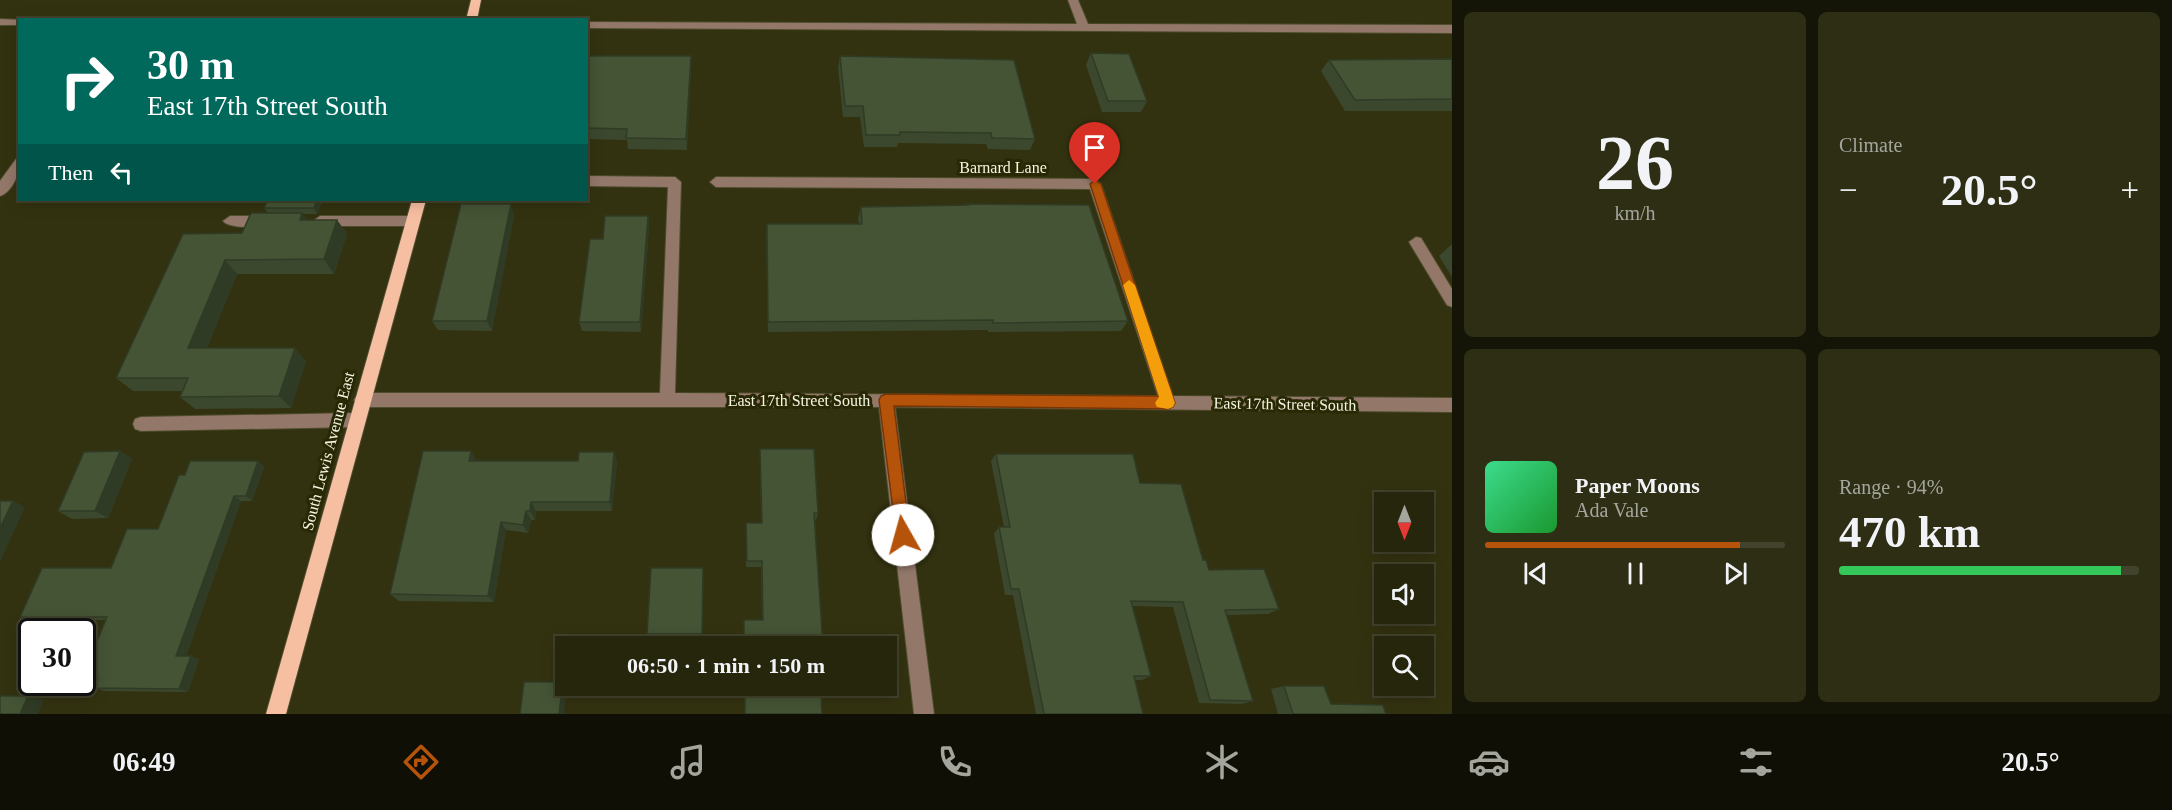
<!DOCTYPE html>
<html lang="en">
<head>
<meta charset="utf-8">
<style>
  body { margin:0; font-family:Georgia,serif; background:#2e2e15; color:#f1f3f6; height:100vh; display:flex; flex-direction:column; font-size:22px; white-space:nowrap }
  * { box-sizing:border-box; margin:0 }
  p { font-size:20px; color:#a4a59d }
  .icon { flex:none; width:33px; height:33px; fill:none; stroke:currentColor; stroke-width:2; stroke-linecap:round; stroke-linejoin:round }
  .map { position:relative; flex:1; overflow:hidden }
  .details { display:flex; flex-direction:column; gap:12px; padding:12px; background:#151507; width:720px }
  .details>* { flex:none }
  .hud { position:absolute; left:18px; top:18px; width:570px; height:183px; border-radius:0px; box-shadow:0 3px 15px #0003,0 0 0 2px #42432d; background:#00695c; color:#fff; overflow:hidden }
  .needle { width:39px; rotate:180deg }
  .fabs { position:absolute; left:1374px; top:492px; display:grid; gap:12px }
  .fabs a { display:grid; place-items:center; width:60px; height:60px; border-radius:0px; background:#26260c; box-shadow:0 3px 15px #0003,0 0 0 2px #42432d; font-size:30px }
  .speed { position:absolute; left:18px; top:618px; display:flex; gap:12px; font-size:30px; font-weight:700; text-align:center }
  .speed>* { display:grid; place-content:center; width:78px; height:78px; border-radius:50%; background:#26260c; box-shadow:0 3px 15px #0003,0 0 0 2px #42432d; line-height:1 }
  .speed .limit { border:3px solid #111; border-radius:9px; background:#fff; color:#111 }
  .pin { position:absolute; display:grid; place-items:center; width:51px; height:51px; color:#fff; margin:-62px -26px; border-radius:50% 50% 50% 0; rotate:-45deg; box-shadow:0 0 6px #0007 }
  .pin .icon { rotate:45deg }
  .me { position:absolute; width:66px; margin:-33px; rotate:353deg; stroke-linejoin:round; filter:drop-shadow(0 0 4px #0008) }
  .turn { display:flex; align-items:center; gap:21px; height:126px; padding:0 30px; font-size:27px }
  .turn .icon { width:78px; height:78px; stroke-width:2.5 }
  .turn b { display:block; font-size:42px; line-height:51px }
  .then { display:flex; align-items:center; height:57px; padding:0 30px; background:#0003; gap:12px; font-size:22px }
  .big { font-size:45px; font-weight:700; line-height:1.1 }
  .details .tile { flex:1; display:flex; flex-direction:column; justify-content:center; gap:9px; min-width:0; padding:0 21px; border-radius:9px; background:#2e2e15 }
  .details .dial { align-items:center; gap:0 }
  .dial b { font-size:78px; line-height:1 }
  .song { display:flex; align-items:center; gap:18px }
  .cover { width:72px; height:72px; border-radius:9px; background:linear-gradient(135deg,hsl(150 70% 55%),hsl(130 70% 35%)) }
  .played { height:6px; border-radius:3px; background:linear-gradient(90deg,#b45309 85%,#42432d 85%) }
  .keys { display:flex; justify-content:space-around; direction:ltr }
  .heat { display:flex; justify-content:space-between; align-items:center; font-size:33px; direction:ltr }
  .charge { height:9px; border-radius:4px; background:linear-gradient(90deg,#34c759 94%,#42432d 0) }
  .details .tiles { flex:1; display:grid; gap:12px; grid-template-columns:repeat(2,1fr) }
  .trip { position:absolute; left:555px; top:636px; width:342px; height:60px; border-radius:0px; background:#26260c; box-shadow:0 3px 15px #0003,0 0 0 2px #42432d; font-weight:700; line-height:60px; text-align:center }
  .tab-bar { display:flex; height:96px; justify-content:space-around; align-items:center; background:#0f0f05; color:#a4a59d }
  .tab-bar .icon { width:42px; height:42px }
  .tab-bar .on { color:#b45309 }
  .tab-bar b { font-size:27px; color:#f1f3f6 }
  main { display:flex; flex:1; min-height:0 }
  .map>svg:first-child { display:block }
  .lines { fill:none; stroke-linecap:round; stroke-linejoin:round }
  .minor-casing { stroke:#4e4d2d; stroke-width:2 }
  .major-casing { stroke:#4e4d2d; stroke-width:2 }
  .minor { fill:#93786a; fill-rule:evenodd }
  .major { fill:#f7bfa2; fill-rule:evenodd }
  .wall { fill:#3b482e }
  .shaded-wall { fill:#303b25 }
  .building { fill:#455435; stroke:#303b25; stroke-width:1.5 }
  .route { fill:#b45309; stroke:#753606; stroke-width:1.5 }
  .slow { fill:#f59e0b }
  .labels { text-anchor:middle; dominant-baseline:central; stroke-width:6; stroke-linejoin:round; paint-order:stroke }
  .street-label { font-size:16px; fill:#f5f6e2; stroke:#292805 }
</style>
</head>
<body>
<main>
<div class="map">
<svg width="1452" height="714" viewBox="0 0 1452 714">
  <rect width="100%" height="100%" fill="#333210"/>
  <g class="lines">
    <defs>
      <g id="minor">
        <polygon points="1068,0 1078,0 1088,24 1452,25 1452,33 586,28 586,22 1077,24"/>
        <polygon points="0,19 24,20 20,20 20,25 0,25"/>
        <path d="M20,158c0,13 -6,33 -20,38v-15l16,-22z"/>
        <polygon points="586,176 675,177 681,182 675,393 1158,396 1090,189 716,187 710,182 716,177 1095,179 1101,184 1173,396 1452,398 1452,412 895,407 934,714 914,714 879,407 362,407 357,405 354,400 357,395 362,393 660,393 668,187 586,186"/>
        <path d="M230,216h36l7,5c-6,8 -44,8 -50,0z"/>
        <polygon points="320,216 413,216 420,221 413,226 320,226 313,221"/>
        <polygon points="1416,237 1421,238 1452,289 1452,307 1447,305 1409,242"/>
        <polygon points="356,413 362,415 364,420 362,425 356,427 141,431 135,429 133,424 135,419 141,417"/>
      </g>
      <g id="major">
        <polygon points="471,0 481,0 477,20 466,20"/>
        <polygon points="412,200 426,200 286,714 266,714"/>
      </g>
    </defs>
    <!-- minor casing -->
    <use href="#minor" class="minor-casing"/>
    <!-- major casing -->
    <use href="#major" class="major-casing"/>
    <!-- minor -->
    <use href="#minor" class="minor"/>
    <!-- major -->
    <use href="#major" class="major"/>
  </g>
  <!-- wall -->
  <g class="wall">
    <polygon points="1091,53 1147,101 1141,112 1102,112 1086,65"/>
    <polygon points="586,56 691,56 691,67 687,150 628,149 627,140 586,139"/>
    <polygon points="840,56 1035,139 1030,150 988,149 986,144 898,143 897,147 864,147 860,117 843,117 838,67"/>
    <polygon points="1452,59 1452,111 1345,111 1321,71 1329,60"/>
    <polygon points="268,200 323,200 317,214 302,214 306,220 337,220 347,234 334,274 237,274 207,348 306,361 291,408 195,409 180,397 182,391 133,391 116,378 242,233 268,213 264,208"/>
    <polygon points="967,204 1128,321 1121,331 988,332 988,330 768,332 766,234 767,224 859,224 858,218 861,207 967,205"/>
    <polygon points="514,215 492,331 438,330 432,321"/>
    <polygon points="648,216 649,227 641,332 582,331 579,322 603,239"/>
    <polygon points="1451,245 1452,245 1452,277 1439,256"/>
    <polygon points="760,449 818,513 816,520 815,520 823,646 744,646 744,620 762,620 761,567 746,567 746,523 761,523"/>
    <polygon points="120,451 132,459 108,518 72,519 58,511"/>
    <polygon points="614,452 617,462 612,511 536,511 535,520 531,520 528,533 506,530 494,602 399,601 390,594 477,461 578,461"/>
    <polygon points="996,454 1140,483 1203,560 1209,570 1279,609 1268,614 1227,615 1253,701 1241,704 1199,703 1173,607 1133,606 1151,676 1142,680 1135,680 1143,714 1036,714 1013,595 1005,595 994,534 999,527 1004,527 991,461"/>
    <polygon points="258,461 264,467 252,501 241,501 186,656 199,659 188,692 104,691 94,688 96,682 92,682 82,680 105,620 31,620 20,617 111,568 158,529"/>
    <polygon points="703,568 702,636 648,636 647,634"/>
    <polygon points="744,686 826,686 826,693 824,697 821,697 822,714 745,714"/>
    <polygon points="1284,686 1331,704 1386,714 1278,714 1271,689"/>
  </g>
  <!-- shaded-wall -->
  <g class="shaded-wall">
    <polygon points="691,56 691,67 687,150 686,139"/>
    <polygon points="317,200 323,200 317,214 314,208"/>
    <polygon points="511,204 514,215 492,331 487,321"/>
    <polygon points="302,213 312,228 300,220"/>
    <polygon points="648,216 649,227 641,332 640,322"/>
    <polygon points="337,220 347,234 334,274 324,259"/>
    <polygon points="225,260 237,274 202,361 188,348"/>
    <polygon points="295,348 306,361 291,408 279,396"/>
    <polygon points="120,451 132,459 108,518 95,511"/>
    <polygon points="471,451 477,461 469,461"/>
    <polygon points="614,452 617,462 612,511 610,502"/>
    <polygon points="258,461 264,467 252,501 246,496"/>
    <polygon points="234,496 241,501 185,659 176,656"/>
    <polygon points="13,501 25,507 0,562 0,528"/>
    <polygon points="531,502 536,511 535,520 530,511"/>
    <polygon points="526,511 531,520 528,533 523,525"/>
    <polygon points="501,522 506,530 494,602 488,596"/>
    <polygon points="191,656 199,659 188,692 179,689"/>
    <polygon points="563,682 567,686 564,714 559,714"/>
    <polygon points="28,696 44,700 38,714 20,714"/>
  </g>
  <!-- building -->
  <g class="building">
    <polygon points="1091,53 1129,54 1147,101 1108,101"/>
    <polygon points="586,56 691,56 686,139 626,138 627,129 586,128"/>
    <polygon points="840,56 1014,60 1035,139 992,138 991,133 900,132 900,135 866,135 863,106 845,106"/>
    <polygon points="1452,59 1452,99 1355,100 1329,60"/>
    <polygon points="268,200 317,200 314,208 264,208"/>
    <polygon points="461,204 511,204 487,321 432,321"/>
    <polygon points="967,204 1089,205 1128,321 993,323 993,320 768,322 767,224 862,224 861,207 968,205"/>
    <polygon points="251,213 302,213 300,220 337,220 324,259 225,260 188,348 295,348 279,396 180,397 188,378 116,378 183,234 242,233"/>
    <polygon points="605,216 648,216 640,322 579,322 590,239 603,239"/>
    <polygon points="760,449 814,449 818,513 814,513 823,646 744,646 744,620 763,620 762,561 747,561 746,523 762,523"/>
    <polygon points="120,451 95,511 58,511 84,452"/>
    <polygon points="423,451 471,451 469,461 578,461 579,452 614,452 610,502 531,502 530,511 526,511 523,525 501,522 488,596 390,594"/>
    <polygon points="996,454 1133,454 1140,483 1181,484 1203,560 1206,560 1209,570 1264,569 1279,609 1225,610 1253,701 1210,700 1183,602 1131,601 1151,676 1134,676 1143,714 1044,714 1019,589 1011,589 999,527 1010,527"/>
    <polygon points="190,461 258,461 246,496 234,496 176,656 191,656 179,689 94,688 98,680 82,680 82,677 107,617 20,617 42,568 111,568 127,529 158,529 179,475 185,475"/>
    <polygon points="0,501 13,501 0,528"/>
    <polygon points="651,568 703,568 702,634 647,634"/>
    <polygon points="524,682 563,682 559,714 520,714"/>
    <polygon points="745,686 826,686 826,693 821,693 822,714 745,714"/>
    <polygon points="1284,686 1324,686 1331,704 1383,705 1386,714 1293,714"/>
    <polygon points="0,696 28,696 20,714 0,714"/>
  </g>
  <!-- route -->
  <polygon class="route" points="1095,180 1101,184 1175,403 1173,407 1168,409 894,406 910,535 908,541 903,543 897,541 879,400 881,396 886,394 1159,396 1090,184"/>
  <!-- slow -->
  <polygon class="slow" points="1129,280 1135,285 1175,403 1173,407 1168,409 1157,407 1155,403 1159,397 1123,285"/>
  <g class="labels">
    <!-- street labels -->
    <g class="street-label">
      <text x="1003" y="167">Barnard Lane</text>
      <text x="799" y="400">East 17th Street South</text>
      <text transform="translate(1285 404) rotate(1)">East 17th Street South</text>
      <text transform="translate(328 451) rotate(-75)">South Lewis Avenue East</text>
    </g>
  </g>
</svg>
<div class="fabs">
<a><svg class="needle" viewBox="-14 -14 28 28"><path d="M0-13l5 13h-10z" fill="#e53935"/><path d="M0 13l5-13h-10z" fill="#a4a59d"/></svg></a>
<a><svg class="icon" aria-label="sound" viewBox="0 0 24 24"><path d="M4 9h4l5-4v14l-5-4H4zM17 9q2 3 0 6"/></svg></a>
<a><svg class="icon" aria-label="search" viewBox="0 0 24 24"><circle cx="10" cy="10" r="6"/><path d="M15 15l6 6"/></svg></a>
</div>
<div class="speed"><div class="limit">30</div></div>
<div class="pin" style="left:1095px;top:184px;background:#d93025"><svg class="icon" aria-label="arrive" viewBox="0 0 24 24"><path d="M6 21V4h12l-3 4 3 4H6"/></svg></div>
<svg class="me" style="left:903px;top:535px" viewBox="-20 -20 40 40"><circle r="19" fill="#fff"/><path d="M0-13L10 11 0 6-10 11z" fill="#b45309"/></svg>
<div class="trip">06:50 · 1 min · 150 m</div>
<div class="hud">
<div class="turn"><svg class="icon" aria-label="right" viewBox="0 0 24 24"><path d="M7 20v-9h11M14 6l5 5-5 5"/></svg><div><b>30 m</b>East 17th Street South</div></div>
<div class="then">Then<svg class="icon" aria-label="left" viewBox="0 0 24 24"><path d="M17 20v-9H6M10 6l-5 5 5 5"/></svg></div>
</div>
</div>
<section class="details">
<div class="tiles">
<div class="tile dial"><b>26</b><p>km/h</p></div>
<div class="tile"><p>Climate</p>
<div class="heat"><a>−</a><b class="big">20.5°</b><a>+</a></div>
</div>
<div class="tile">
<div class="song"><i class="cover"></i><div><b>Paper Moons</b><p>Ada Vale</p></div></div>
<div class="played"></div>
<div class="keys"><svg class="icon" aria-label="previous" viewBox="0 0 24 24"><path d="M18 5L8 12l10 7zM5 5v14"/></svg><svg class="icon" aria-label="pause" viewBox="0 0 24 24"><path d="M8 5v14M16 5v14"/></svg><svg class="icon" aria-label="next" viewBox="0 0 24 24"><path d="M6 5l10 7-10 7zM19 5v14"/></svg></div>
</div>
<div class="tile"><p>Range · 94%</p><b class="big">470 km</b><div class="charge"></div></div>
</div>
</section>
</main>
<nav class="tab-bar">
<b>06:49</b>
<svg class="icon on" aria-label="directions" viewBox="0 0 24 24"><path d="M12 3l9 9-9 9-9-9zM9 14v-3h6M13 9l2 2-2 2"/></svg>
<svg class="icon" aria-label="music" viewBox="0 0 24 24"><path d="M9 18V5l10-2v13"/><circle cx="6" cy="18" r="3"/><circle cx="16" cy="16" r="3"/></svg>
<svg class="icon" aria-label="phone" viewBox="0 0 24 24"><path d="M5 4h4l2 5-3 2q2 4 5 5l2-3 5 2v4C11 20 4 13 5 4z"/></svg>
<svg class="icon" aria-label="climate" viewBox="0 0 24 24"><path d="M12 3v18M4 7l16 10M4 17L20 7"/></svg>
<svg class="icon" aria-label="car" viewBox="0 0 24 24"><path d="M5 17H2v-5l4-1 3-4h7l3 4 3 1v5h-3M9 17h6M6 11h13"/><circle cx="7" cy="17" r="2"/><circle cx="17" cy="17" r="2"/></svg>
<svg class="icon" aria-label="filters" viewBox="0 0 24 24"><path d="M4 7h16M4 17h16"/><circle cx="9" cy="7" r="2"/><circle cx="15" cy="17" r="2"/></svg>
<b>20.5°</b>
</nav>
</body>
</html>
